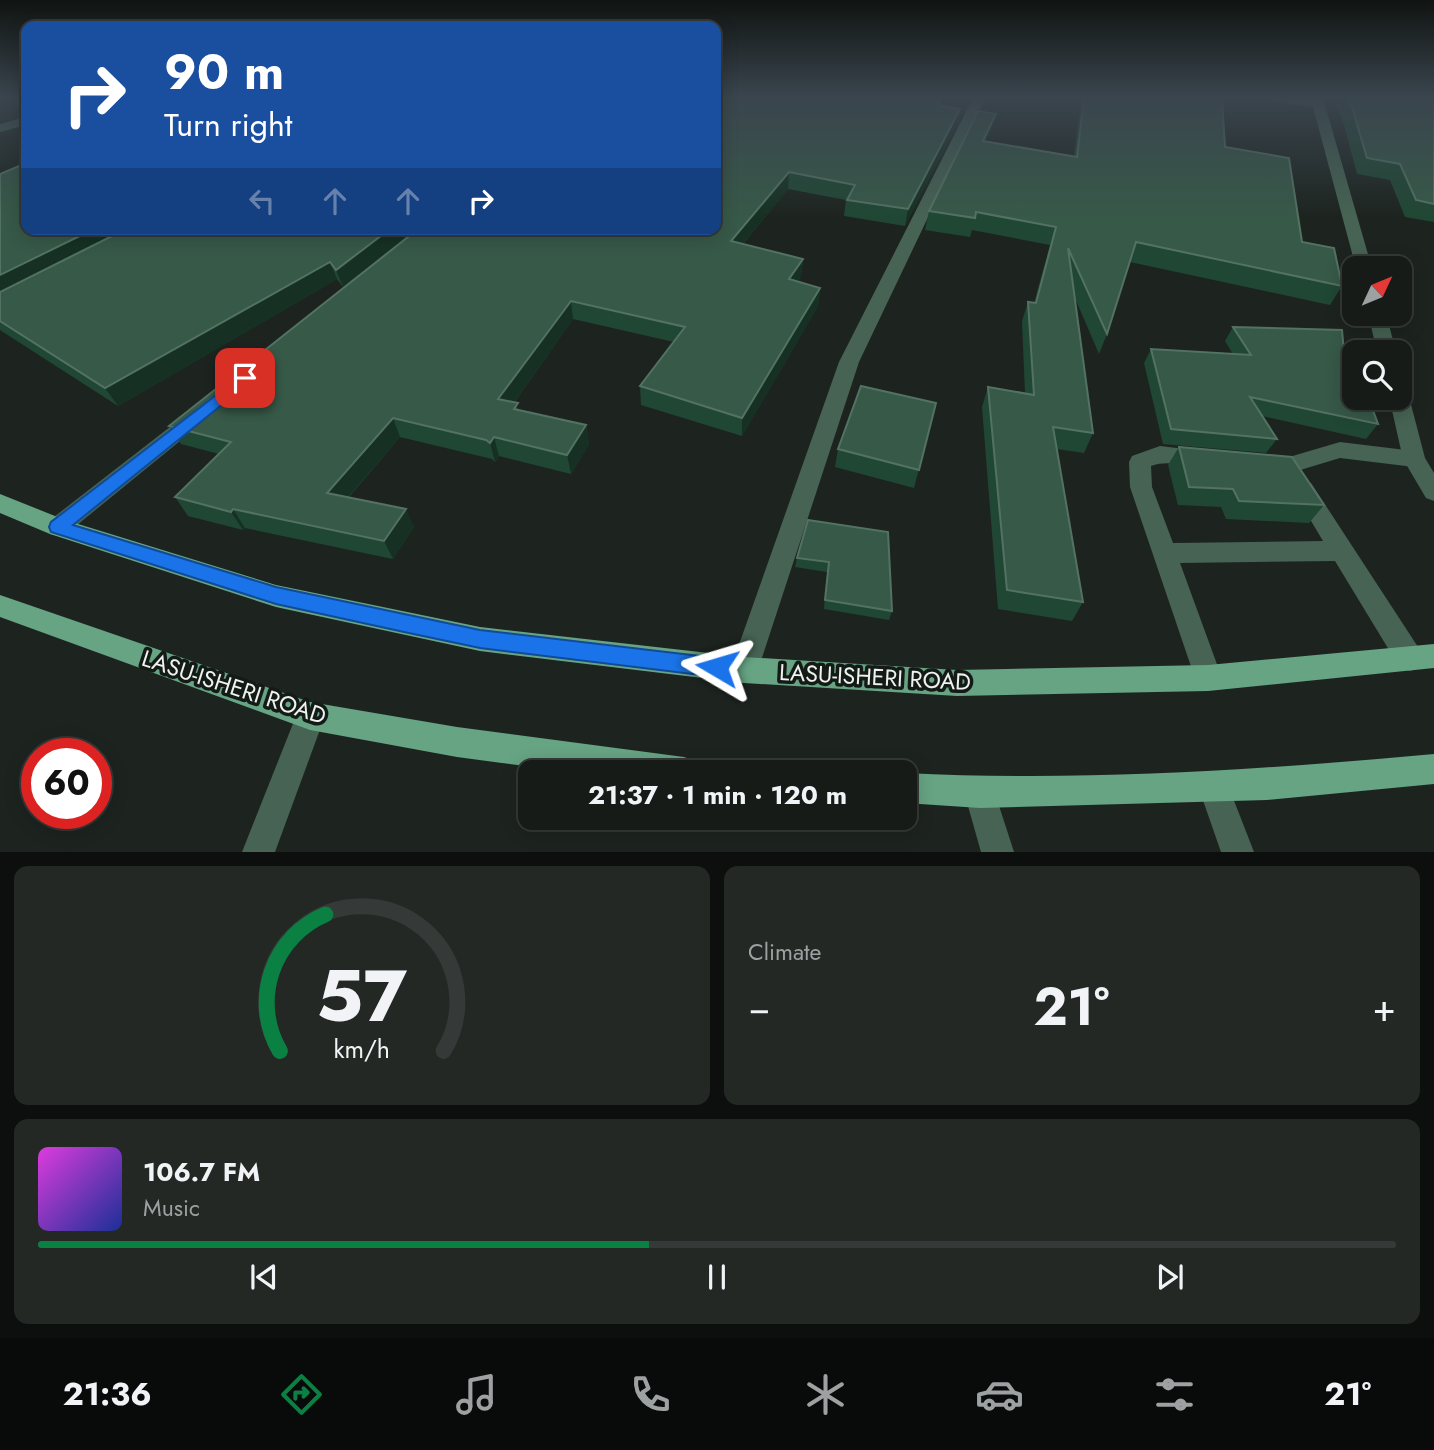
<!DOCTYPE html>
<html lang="en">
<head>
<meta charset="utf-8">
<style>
  body { margin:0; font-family:Jost,sans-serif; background:#232825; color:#f1f3f6; height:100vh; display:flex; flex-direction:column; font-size:26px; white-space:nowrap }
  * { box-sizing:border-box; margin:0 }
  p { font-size:23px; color:#9ea1a2 }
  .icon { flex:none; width:38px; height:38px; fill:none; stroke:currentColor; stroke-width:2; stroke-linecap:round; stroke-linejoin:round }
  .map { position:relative; height:852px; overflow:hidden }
  .drawer { display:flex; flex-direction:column; gap:14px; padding:14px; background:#0c0f0d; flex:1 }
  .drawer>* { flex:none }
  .hud { position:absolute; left:21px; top:21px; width:700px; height:214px; border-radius:14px; box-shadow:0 4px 18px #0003,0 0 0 2px #353937; background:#1a4fa0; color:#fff; overflow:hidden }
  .needle { width:46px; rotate:46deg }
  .controls { position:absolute; left:1342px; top:256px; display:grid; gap:14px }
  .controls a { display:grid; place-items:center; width:70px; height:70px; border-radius:14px; background:#161b18; box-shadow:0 4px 18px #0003,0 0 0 2px #353937; font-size:35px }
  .speed { position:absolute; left:21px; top:738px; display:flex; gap:14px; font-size:35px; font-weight:700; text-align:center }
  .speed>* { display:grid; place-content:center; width:91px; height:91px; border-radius:50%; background:#161b18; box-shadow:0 4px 18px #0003,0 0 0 2px #353937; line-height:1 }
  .speed .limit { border:10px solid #d22; background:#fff; color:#111 }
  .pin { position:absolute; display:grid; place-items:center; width:60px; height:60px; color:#fff; margin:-30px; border-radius:14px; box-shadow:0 4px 10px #0006 }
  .me { position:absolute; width:77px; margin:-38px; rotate:277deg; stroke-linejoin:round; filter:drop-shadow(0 0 5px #0008) }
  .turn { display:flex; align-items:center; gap:24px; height:147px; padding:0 28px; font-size:32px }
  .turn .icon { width:91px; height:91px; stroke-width:2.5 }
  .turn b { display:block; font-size:49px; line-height:60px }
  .lanes { display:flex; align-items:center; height:66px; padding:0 28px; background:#0003; justify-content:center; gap:35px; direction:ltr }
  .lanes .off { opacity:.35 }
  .big { font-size:52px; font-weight:700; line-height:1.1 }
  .drawer .card { flex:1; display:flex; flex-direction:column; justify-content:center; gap:10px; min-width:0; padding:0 24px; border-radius:14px; background:#232825 }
  .drawer .dial { align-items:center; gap:0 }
  .dial svg { height:182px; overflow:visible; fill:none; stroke:#353937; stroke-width:7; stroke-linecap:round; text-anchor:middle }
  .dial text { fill:#f1f3f6; stroke:none }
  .song { display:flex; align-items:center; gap:21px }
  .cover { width:84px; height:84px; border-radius:10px; background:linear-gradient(135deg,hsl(300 70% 55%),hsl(230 70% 35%)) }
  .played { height:7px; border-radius:4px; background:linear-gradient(90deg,#0b8043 45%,#353937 45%) }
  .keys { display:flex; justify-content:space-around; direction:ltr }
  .heat { display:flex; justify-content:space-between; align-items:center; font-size:38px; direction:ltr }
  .drawer .tiles { flex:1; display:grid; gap:14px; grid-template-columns:1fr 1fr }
  .card:last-child { grid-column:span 2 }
  .trip { position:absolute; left:518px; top:760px; width:399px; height:70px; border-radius:14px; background:#161b18; box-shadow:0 4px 18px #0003,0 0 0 2px #353937; font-weight:700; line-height:70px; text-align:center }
  .tabs { display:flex; height:112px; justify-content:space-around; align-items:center; background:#090b0a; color:#9ea1a2 }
  .tabs .icon { width:49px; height:49px }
  .tabs .current { color:#0b8043 }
  .tabs b { font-size:32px; color:#f1f3f6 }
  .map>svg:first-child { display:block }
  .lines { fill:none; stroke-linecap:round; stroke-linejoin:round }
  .lane { fill:#466353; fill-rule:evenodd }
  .street { fill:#466353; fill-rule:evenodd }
  .primary { fill:#66a483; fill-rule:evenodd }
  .wall { fill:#204734 }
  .shaded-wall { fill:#163124 }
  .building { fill:#375948; stroke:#537263; stroke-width:2 }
  .route { fill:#1a73e8; stroke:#114b97; stroke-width:2 }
  .labels { text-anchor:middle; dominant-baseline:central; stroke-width:7; stroke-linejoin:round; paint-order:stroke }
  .near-street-label { font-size:23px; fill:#eef3f0; stroke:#141b17 }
</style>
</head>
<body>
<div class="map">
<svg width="1434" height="852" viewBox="0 0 1434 852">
  <rect width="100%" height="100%" fill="#1d2420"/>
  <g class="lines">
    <!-- lane -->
    <g class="lane">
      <polygon points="26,117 26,125 0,132 0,124"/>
      <polygon points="1340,442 1414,451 1422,453 1425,459 1422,465 1414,467 1340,458 1287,474 1279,472 1276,466 1279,460"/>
      <path d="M1160,446l51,6 3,6 -3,6c-20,6 -40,-6 -60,2l1,21 21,56 150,-2 -31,-52 3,-6 8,-3 8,3 109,167 4,9 -4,9 -10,3 -10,-3 -65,-107 -155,2 42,115 -4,9 -10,4 -10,-4 -68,-200 -1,-25 3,-6z"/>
      <polygon points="1213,771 1224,775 1254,852 1221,852 1198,786 1202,775"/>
      <polygon points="980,776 991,781 1014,852 981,852 964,792 969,781"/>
    </g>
    <!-- street -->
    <g class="street">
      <polygon points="973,98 985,98 859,362 758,670 754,679 744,683 734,679 730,670 839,362"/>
      <polygon points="1269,98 1323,98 1372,268 1356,268 1313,107 1275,102"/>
      <polygon points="1368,313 1386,313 1396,352 1377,352"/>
      <polygon points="1400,391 1406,392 1409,397 1425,458 1434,473 1434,501 1426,498 1403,459 1389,397 1400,397"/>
      <polygon points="195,411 202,413 205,418 202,423 66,534 58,536 50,534 46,527 50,520 188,413"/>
      <polygon points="310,702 320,706 325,716 275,852 242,852 300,706"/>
    </g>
    <!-- primary -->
    <g class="primary">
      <polygon points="0,494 65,520 276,585 480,627 744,657 957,670 1208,665 1434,644 1434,668 1208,691 957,696 744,683 480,651 276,607 50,534 0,513"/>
      <polygon points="0,595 310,702 457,727 684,757 695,761 699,772 569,772 457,757 310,730 0,617"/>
      <path d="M1434,754v30l-167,16 -287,8 -75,-5v-30c176,9 354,-3 529,-19z"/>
    </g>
  </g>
  <!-- wall -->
  <g class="wall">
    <polygon points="716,98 947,98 943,106 960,109 957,124 905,226 844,216 846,200 788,189 743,244 803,259 801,276 798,281 820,288 818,306 742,436 641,405 640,386 674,342 573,319 514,403 519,410 586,425 589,444 571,474 499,456 495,462 492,459 400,437 349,497 414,527 393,559 245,528 243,530 188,516 175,497 219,454 181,444 169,426"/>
    <polygon points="1081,98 1222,98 1225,147 1302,242 1342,286 1330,305 1130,262 1107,334 1099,354 1075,298 1093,433 1084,453 1057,449 1083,602 1072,621 998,609 982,407 988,387 1025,393 1022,321 1028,302 1034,303 1050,245 972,230 970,237 925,230 929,211 996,114 991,131 986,141 1074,156"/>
    <polygon points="1331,98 1434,98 1434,222 1405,217 1390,180 1357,174 1343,121"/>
    <polygon points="0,174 26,229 417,229 343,287 337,279 118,406 0,330"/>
    <polygon points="1233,327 1346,374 1378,424 1366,439 1262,416 1277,439 1266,453 1163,444 1144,363 1151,349 1233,354 1225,341"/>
    <polygon points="936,403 914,488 835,467 838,449"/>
    <polygon points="1179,447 1324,505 1309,523 1226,519 1221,507 1178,505 1168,465"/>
    <polygon points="808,520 892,611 889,620 824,609 827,572 795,567 797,558"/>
  </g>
  <!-- shaded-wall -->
  <g class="shaded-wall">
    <polygon points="0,98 17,98 0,108"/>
    <polygon points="942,98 947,98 935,121 938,105"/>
    <polygon points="960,109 957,124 905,226 908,209"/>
    <polygon points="996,114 991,131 979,158 983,141"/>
    <polygon points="789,172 788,189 731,258 731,241"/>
    <polygon points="94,229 138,229 0,300 0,275"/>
    <polygon points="390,229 417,229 343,287 336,270"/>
    <polygon points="803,259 801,276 787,297 789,279"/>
    <polygon points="330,262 337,279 118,406 105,388"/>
    <polygon points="820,288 818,306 742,436 742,418"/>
    <polygon points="571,301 573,319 503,418 498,399"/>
    <polygon points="393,418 400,437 336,511 327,493"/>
    <polygon points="586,425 589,444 571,474 567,455"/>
    <polygon points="494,437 499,456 495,462 490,443"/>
    <polygon points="233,509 245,528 243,530 231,512"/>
    <polygon points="406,509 414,527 393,559 384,541"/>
  </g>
  <!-- building -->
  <g class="building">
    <polygon points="716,98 942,98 938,105 960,109 908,209 847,200 855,185 789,172 731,241 803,259 789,279 820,288 742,418 640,386 685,327 571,301 498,399 518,403 514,409 586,425 567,455 494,437 490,443 486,440 393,418 327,493 406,509 384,541 233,509 231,512 175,497 231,442 169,426 418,229 716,229"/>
    <polygon points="1084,98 1222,98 1225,147 1289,158 1302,242 1334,248 1342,286 1136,242 1107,334 1068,248 1093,433 1053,427 1083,602 1007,590 988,387 1034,395 1028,302 1036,303 1056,227 976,212 975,218 929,211 978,111 996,114 983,141 1077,157"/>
    <polygon points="1347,98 1434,98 1434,204 1416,200 1400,164 1367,158 1352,107"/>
    <polygon points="26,163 26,229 94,229 0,275 0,174"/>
    <polygon points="126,229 390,229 336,270 330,262 105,388 0,321 0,292"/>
    <polygon points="1233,327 1342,330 1346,374 1354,376 1354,397 1368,397 1378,424 1250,397 1277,439 1171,429 1151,349 1251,355"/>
    <polygon points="861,386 936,403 919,470 838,449"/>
    <polygon points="1179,447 1292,457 1324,505 1239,501 1233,489 1189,487"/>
    <polygon points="808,520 888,532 892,611 825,600 829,562 797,558"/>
  </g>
  <!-- sky -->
  <linearGradient id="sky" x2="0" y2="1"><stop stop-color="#101412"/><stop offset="0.45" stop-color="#3a454e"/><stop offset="1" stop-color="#3a454e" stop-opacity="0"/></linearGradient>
  <rect width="1434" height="217" fill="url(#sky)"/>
  <!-- route -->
  <polygon class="route" points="245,373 250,375 252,378 250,382 73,525 276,587 480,630 717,658 725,660 728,667 725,674 717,677 480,648 404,632 276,604 51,532 49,527 51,522"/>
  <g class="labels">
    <!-- near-street labels -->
    <g class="near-street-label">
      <text transform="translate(875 677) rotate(3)">LASU-ISHERI ROAD</text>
      <text transform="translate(234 687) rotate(18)">LASU-ISHERI ROAD</text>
    </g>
  </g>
</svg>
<div class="controls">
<a><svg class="needle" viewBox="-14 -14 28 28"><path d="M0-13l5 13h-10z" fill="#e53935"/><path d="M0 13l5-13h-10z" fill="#9ea1a2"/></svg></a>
<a><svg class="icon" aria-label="search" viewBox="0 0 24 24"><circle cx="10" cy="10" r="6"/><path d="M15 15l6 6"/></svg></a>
</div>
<div class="speed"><div class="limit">60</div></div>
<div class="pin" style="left:245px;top:378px;background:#d93025"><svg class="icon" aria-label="arrive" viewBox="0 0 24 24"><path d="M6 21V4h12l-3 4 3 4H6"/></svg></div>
<svg class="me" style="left:717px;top:667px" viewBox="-20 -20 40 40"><path d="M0-17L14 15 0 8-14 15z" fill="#1a73e8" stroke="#fff" stroke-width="4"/></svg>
<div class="trip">21:37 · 1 min · 120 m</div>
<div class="hud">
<div class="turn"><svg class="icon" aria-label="right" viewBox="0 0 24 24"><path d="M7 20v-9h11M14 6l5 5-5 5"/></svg><div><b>90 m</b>Turn right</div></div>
<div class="lanes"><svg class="icon off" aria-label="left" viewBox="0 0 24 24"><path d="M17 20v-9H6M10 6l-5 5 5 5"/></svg><svg class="icon off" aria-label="ahead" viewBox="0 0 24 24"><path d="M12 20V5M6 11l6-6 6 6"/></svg><svg class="icon off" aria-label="ahead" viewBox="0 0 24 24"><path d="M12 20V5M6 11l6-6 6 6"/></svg><svg class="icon" aria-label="right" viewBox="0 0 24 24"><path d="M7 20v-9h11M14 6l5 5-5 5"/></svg></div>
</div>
</div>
<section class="drawer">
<div class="tiles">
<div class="card dial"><svg viewBox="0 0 100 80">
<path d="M14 69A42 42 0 1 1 86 69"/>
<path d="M14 69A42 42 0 0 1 34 9" stroke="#0b8043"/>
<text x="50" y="56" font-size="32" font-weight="700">57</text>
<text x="50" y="72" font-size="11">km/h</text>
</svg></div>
<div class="card"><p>Climate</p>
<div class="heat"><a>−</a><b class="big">21°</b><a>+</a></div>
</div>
<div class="card">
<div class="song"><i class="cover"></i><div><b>106.7 FM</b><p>Music</p></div></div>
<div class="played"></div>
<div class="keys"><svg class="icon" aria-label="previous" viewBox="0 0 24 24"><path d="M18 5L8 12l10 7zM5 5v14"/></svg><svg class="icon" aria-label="pause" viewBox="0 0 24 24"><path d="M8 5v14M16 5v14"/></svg><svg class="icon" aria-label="next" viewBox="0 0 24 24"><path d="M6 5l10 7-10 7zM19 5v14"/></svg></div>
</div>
</div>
</section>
<nav class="tabs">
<b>21:36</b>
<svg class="icon current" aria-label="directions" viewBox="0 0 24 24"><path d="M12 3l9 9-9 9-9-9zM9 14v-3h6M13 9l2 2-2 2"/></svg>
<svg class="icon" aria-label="music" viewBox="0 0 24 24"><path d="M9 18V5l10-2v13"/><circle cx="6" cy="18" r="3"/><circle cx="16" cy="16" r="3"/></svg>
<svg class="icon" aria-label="phone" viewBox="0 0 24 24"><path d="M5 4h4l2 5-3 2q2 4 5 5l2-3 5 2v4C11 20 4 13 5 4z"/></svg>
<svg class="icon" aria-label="climate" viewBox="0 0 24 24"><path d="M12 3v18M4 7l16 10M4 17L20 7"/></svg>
<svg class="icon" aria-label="car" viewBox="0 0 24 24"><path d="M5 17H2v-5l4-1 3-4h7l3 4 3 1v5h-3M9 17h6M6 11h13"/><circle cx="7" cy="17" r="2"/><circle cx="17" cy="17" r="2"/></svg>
<svg class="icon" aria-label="filters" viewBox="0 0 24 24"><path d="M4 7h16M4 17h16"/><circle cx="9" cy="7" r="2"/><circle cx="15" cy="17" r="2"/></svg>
<b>21°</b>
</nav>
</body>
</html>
